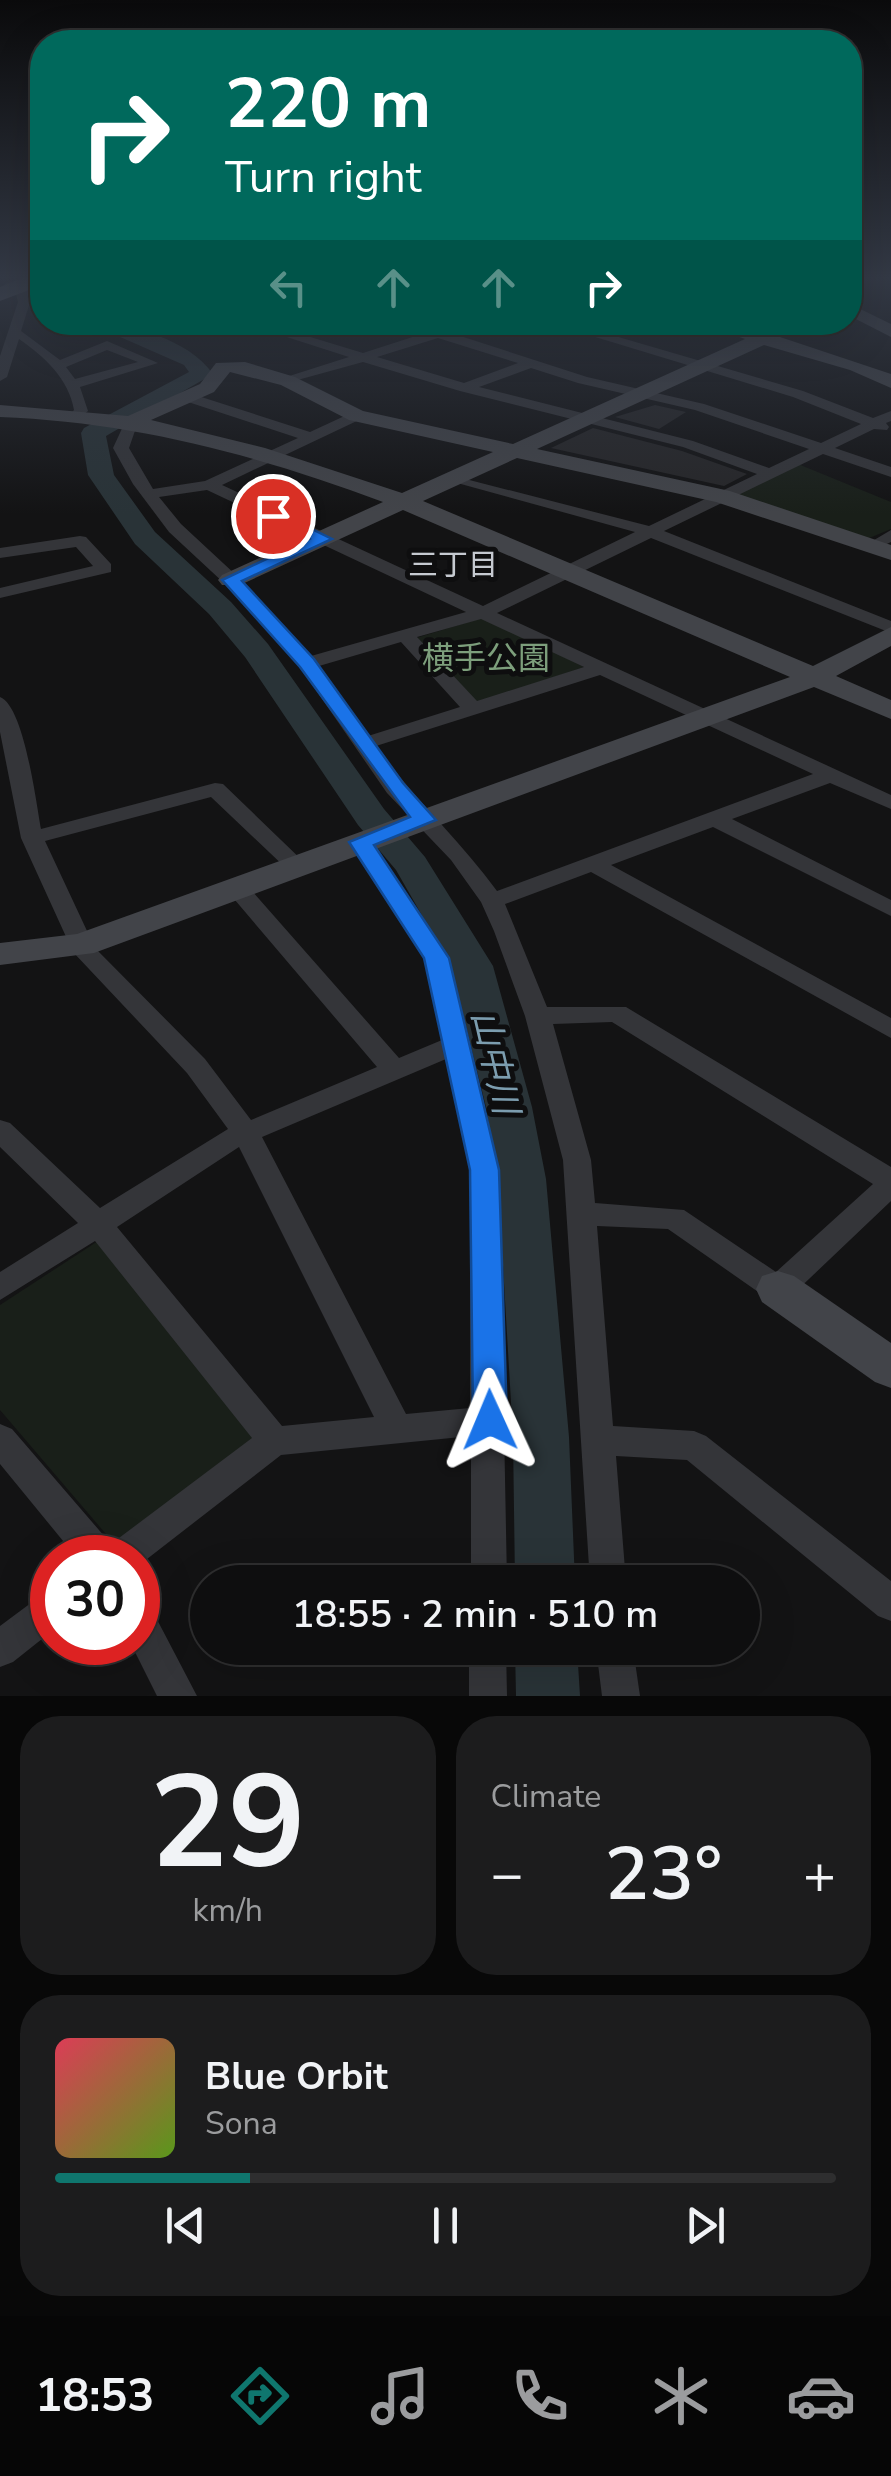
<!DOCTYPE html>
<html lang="en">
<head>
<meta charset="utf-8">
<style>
  body { margin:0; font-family:"Nunito Sans","Noto Sans JP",sans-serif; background:#1c1c1d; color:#f1f3f6; height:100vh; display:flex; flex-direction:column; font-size:38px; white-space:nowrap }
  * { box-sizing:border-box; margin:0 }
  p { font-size:32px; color:#9b9c9e }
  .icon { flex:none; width:55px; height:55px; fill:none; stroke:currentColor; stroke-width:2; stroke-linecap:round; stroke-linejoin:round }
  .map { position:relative; height:1696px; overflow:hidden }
  .side { display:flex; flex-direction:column; gap:20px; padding:20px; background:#080808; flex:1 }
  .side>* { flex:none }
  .top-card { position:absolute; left:30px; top:30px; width:832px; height:305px; border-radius:40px; box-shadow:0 10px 40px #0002,0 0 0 2px #2e2e2f; background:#00695c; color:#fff; overflow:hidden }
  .speed { position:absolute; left:30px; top:1535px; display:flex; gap:20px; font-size:50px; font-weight:700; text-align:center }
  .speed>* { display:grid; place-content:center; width:130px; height:130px; border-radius:50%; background:#0e0e0f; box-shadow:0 10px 40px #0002,0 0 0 2px #2e2e2f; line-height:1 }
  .speed .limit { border:15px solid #d22; background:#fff; color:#111 }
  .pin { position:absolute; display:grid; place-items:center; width:85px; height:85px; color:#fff; margin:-42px; border:5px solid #fff; border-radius:50%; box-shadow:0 2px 10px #0007 }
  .me { position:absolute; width:110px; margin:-55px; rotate:359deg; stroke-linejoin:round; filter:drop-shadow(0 0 8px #0008) }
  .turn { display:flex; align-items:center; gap:35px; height:210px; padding:0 30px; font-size:45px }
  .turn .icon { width:130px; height:130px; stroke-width:2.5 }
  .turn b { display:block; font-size:70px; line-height:85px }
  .lanes { display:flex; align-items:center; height:95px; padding:0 30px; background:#0003; justify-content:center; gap:50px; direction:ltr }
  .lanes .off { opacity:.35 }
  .big { font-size:75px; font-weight:600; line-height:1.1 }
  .side .tile { flex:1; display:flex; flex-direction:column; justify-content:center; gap:15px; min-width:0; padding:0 35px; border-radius:40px; background:#1c1c1d }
  .side .dial { align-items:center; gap:0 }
  .dial b { font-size:130px; line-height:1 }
  .song { display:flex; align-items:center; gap:30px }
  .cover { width:120px; height:120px; border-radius:15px; background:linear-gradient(135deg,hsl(350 70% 55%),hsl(90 70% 35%)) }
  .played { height:10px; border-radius:5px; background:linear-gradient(90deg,#0f766e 25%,#2e2e2f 25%) }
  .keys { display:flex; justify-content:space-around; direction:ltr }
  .heat { display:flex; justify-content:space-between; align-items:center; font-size:55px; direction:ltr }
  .side .tiles { flex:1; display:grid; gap:20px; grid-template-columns:1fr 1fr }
  .tile:last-child { grid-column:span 2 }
  .trip { position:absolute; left:190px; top:1565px; width:570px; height:100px; border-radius:50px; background:#0e0e0f; box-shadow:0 10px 40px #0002,0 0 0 2px #2e2e2f; font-weight:600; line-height:100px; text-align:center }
  .tabs { display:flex; height:160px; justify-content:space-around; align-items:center; background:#060606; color:#9b9c9e }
  .tabs .icon { width:70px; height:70px }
  .tabs .on { color:#0f766e }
  .tabs b { font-size:45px; color:#f1f3f6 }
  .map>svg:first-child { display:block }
  .green { fill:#191f19 }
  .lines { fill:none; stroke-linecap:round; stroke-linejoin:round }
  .river { fill:#293337; fill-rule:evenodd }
  .building { fill:#262628 }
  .street { fill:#343539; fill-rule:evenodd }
  .secondary { fill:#424449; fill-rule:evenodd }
  .highway { fill:#60646a; fill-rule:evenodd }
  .route { fill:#1a73e8; stroke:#114b97; stroke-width:2.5 }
  .labels { text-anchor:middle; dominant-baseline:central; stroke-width:10; stroke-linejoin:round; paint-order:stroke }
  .far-neighbourhood-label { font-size:30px; fill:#c5c9d0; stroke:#0e0e0f }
  .park-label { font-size:32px; fill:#7d9f7c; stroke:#0e0e0f }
  .water-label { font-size:35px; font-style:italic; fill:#7c9daf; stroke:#0e0e0f }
</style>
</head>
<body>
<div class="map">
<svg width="891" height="1696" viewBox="0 0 891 1696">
  <rect width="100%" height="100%" fill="#131314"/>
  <!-- green -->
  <g class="green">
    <polygon points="798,464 891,502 891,529 867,539 735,495"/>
    <polygon points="485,617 584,667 478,703 416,638"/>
    <polygon points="98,1241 258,1440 117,1547 0,1410 0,1305"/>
  </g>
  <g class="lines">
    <!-- river -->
    <g class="river">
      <path d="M86,322c41,0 103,17 127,52l-107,62 8,39 41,57 76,70 37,42 116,165 41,48 68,109 39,141 14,72 23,258 6,145h-60l-2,-145 -15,-258 -12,-72 -35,-141 -55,-96 -38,-45 -113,-168 -36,-43 -74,-70 -47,-69 -7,-42 3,-5 105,-56 -5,-7z"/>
      <polygon points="515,1648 577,1648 580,1696 516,1696"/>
    </g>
  </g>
  <!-- building -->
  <g class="building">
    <polygon points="655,405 686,412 659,429 615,417"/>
    <polygon points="593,428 682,451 747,474 724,486 551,448"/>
  </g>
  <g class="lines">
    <!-- street -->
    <g class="street">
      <path d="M10,281l17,6 3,15 -9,29 39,29 47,-19 51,22 -78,24 8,24 -12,9 -7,-4 5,-6c-5,-31 -30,-54 -55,-71l-12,38 -7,4v-25l18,-54 -3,-12 -11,-5zM107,350l31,12 -63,17 -9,-12z"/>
      <polygon points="157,322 176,322 145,335 139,331"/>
      <path d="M240,322h21l102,31 62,-20 -29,-11c15,0 29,7 42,7 14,0 27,-7 42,-7l-29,11 136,44 117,27 117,39 40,-19 -68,-27 -247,-75h21l236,69 70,27 18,-7v10l-5,2 3,4 -2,3 -13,-1 -39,19 56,19v10l-68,-23 -159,77 227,90v12l-240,-95 -154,75 394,182v14l-61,-26 -98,36 159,81v16l-178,-89 -102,38 280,153v20l-300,-166 -86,32 42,103h79l265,160v34l-102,97 -11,3 -11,-3 -99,-69 -71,-3 16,200 81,5 12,5 185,145v40l-13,-5 -191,-156 -71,-4 10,126h-36l-27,-422 -38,-144 -31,-85 -13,-29 -30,-42 -64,-67 -87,-126 -75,-83 -56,-52 -36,-48 -20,-36 12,-26h10l2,3 -8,23 24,41 52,-8 93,-43 -116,-38v-6h10l118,38 41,-19h10v6l-139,66 261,121 152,-74 -185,-51v-6l199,51 108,-52 -74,-27 -223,-56 -97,-29 -80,22v-6l66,-21zM438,338l80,25 -54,20 -87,-26zM531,368l47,15 117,27 114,39 -40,19 -76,-27 -214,-54zM207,490l259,122 -155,44 -74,-80 -56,-52 -22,-27zM481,619l103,48 -107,34 -60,-64zM401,642l59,65 -92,29 -49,-70zM600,675l213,99 -316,117c-37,-51 -84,-93 -121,-145zM612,1022l261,162 -97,88 -92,-62 -89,-7 -4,-43 -38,-136z"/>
      <polygon points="891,530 891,542 872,551 864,546"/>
      <polygon points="80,536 86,537 111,564 111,572 0,598 0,588 93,566 76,547 0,558 0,548"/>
      <path d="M0,697c24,9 36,105 41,132l174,-46 8,1 85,82 -3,5h-16l-78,-74 -166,44 50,107 110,111 46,61 126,-53 -148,-174 -4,-5 4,-5h16l154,175 43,-18 -18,-82 -75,-116 3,-5h16l80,121 50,212 5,244 4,6 -3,6 3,156h-36v-146l-190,19 -143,111v-8h-61l-77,-94v-40l12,5 99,115 141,-106 -157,-197 -95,59v-28l78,-49 -78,-76v-27l10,3 90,85 128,-79 -41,-56 -114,-121 -52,-114 -21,-106zM446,1059l24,111v238l-64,6 -144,-277zM239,1147l135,270 -92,9 -165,-199z"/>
      <polygon points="52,1591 52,1631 13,1662 0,1667 0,1626 39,1597"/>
      <polygon points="138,1603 151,1608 197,1696 157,1696 130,1642 138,1642"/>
      <polygon points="469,1648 506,1648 507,1696 469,1696"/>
      <polygon points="596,1648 633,1648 640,1696 602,1696"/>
    </g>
    <!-- secondary -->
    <g class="secondary">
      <polygon points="850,304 891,324 891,337 850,316"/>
      <path d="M698,322h31l32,10 21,-10h25l-27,15 111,37v14l-41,-18 -86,-25 -227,104 193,42 161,54v15l-175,-58 -199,-44 -94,43 390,165 78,-39v19l-55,30 55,24v19l-77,-32 -720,266 -94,12v-22l77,-9 713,-257 -387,-167 -163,75h-18l-4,-5 4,-5 161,-73c-125,-47 -250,-80 -383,-85v-12l128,11 72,-32 16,-21 29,-1 50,15 68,34 150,33 232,-105zM230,372l51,13 68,35 144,32 -91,41 -137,-45 -114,-28 63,-28z"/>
      <polygon points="778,1271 794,1276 891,1343 891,1388 875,1382 762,1302 756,1289 762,1276"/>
    </g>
    <!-- highway -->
    <polygon class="highway" points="27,276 42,276 42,285 0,301 0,287"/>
  </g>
  <!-- sky -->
  <linearGradient id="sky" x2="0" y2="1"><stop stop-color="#0a0a0b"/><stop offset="0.54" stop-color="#333945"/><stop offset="1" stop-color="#333945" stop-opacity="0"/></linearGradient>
  <rect width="891" height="514" fill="url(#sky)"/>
  <!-- route -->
  <polygon class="route" points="267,513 279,513 332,539 242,581 314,659 403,783 436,820 374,845 449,958 499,1170 507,1420 502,1431 490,1435 478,1431 473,1420 470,1170 424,958 349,842 410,817 300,667 222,580 309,539 267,520"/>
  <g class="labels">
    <!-- far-neighbourhood labels -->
    <g class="far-neighbourhood-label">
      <text x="453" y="565">三丁目</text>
    </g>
    <!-- park labels -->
    <g class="park-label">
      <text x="486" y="658">横手公園</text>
    </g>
    <!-- water labels -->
    <g class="water-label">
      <text transform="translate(495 1062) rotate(77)">山中川</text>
    </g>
  </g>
</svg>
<div class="speed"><div class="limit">30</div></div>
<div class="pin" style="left:273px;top:516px;background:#d93025"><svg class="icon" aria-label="arrive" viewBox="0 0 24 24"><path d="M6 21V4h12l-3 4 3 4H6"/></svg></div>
<svg class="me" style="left:490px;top:1420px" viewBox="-20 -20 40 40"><path d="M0-17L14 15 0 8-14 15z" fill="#1a73e8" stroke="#fff" stroke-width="4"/></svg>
<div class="trip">18:55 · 2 min · 510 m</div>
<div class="top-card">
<div class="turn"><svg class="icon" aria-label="right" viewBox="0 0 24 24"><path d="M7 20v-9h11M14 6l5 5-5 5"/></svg><div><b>220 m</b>Turn right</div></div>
<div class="lanes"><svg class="icon off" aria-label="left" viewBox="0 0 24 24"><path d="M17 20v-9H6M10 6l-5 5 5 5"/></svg><svg class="icon off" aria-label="ahead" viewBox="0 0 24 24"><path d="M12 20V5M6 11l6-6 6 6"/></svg><svg class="icon off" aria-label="ahead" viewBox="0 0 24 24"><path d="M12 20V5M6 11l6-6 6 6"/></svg><svg class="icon" aria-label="right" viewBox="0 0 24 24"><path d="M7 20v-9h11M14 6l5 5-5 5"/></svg></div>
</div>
</div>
<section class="side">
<div class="tiles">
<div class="tile dial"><b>29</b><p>km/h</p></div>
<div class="tile"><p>Climate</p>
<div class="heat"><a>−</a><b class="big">23°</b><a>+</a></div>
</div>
<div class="tile">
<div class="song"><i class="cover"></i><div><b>Blue Orbit</b><p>Sona</p></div></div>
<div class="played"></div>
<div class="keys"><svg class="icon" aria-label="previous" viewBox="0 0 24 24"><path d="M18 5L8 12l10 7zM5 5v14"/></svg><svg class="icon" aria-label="pause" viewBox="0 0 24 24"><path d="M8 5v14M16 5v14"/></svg><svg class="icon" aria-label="next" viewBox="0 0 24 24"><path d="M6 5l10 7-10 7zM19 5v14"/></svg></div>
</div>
</div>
</section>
<nav class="tabs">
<b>18:53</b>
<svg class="icon on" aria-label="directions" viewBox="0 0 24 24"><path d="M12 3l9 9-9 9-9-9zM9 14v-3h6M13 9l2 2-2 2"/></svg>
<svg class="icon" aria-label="music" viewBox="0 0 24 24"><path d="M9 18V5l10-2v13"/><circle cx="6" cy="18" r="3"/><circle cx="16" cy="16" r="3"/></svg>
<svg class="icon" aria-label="phone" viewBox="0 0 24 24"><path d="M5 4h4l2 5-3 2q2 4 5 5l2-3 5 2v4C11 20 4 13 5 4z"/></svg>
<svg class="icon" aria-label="climate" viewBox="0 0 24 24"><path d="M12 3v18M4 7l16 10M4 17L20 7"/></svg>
<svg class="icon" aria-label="car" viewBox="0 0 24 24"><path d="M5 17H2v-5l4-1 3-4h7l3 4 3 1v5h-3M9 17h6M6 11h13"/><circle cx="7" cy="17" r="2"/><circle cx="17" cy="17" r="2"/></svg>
</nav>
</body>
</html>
